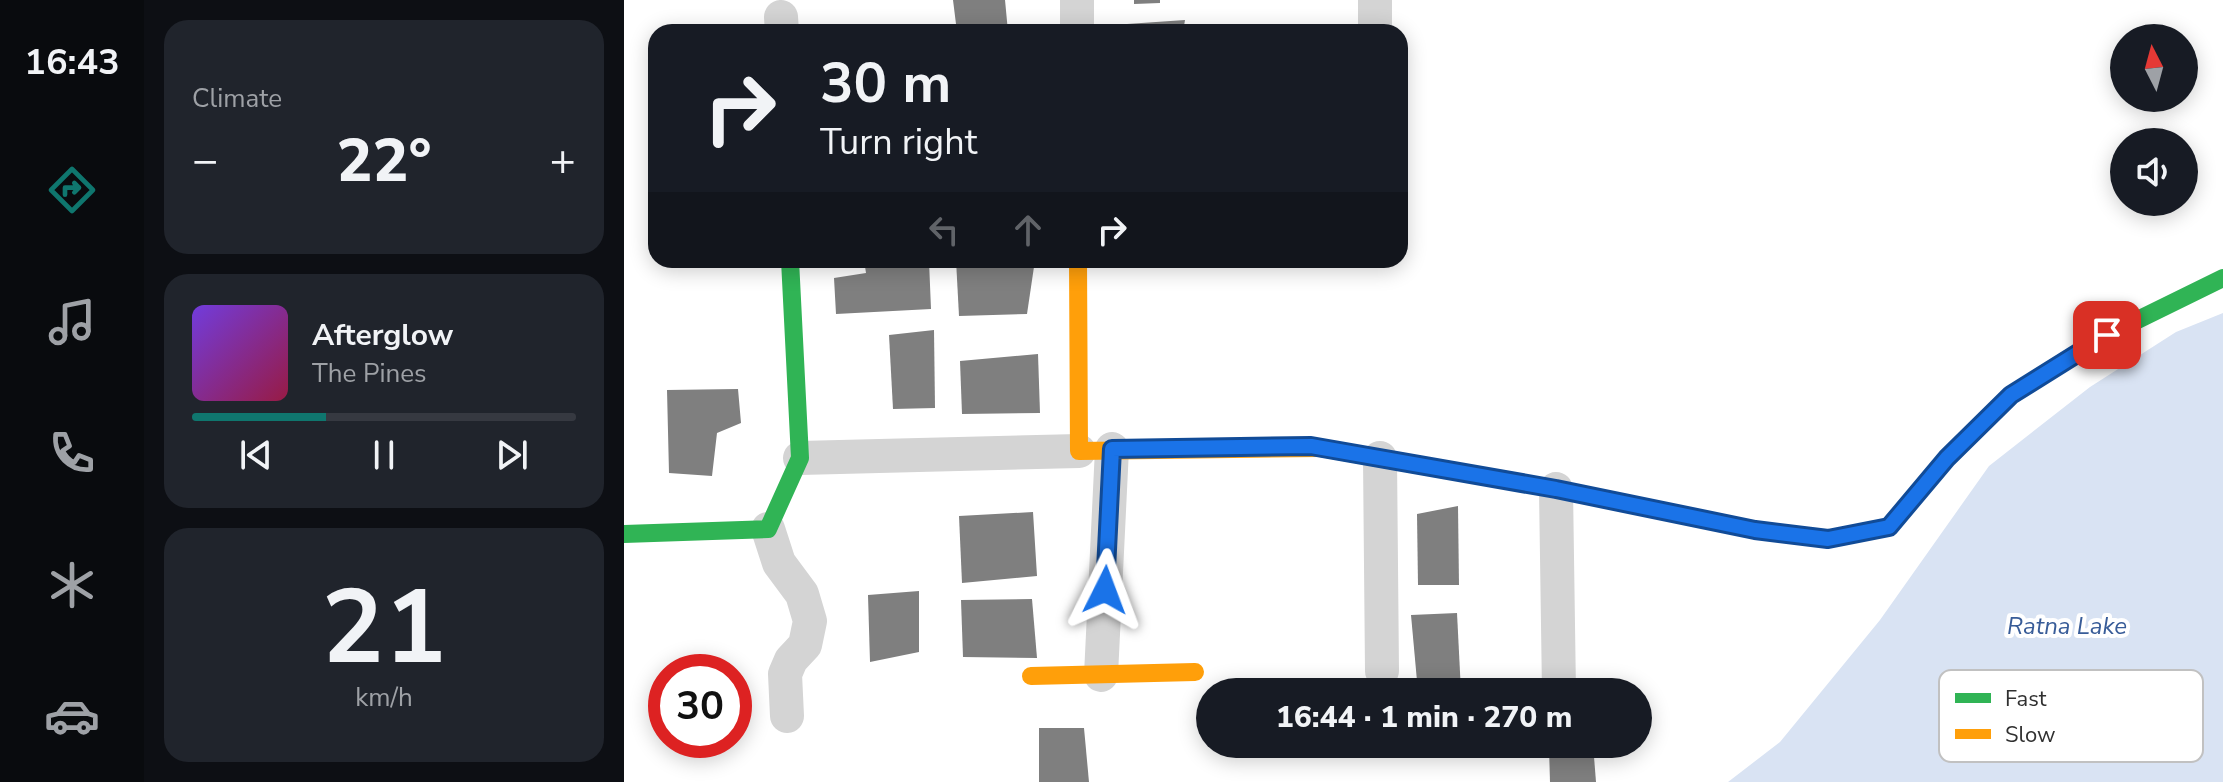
<!DOCTYPE html>
<html lang="en">
<head>
<meta charset="utf-8">
<style>
  body { margin:0; font-family:"Nunito Sans",sans-serif; background:#20242c; color:#f1f3f6; height:100vh; display:flex; flex-direction:column; font-size:30px; white-space:nowrap }
  * { box-sizing:border-box; margin:0 }
  p { font-size:26px; color:#9ea1a6 }
  .icon { flex:none; width:44px; height:44px; fill:none; stroke:currentColor; stroke-width:2; stroke-linecap:round; stroke-linejoin:round }
  .map { position:relative; flex:1; overflow:hidden }
  .panel { display:flex; flex-direction:column; gap:20px; padding:20px; background:#0d0f14; width:480px }
  .panel>* { flex:none }
  .banner { position:absolute; left:24px; top:24px; width:760px; height:244px; border-radius:24px; box-shadow:0 4px 20px #0003; background:#171b24; color:#f1f3f6; overflow:hidden }
  .needle { width:52px; rotate:354deg }
  .fabs { position:absolute; left:1486px; top:24px; display:grid; gap:16px }
  .fabs a { display:grid; place-items:center; width:88px; height:88px; border-radius:50%; background:#171b24; box-shadow:0 4px 20px #0003; font-size:40px }
  .speed { position:absolute; left:24px; top:654px; display:flex; gap:16px; font-size:40px; font-weight:700; text-align:center }
  .speed>* { display:grid; place-content:center; width:104px; height:104px; border-radius:50%; background:#171b24; box-shadow:0 4px 20px #0003; line-height:1 }
  .speed .limit { border:12px solid #d22; background:#fff; color:#111 }
  .pin { position:absolute; display:grid; place-items:center; width:68px; height:68px; color:#fff; margin:-34px; border-radius:16px; box-shadow:0 4px 12px #0006 }
  .me { position:absolute; width:88px; margin:-44px; rotate:3deg; stroke-linejoin:round; filter:drop-shadow(0 0 6px #0008) }
  .turn { display:flex; align-items:center; gap:28px; height:168px; padding:0 40px; font-size:36px }
  .turn .icon { width:104px; height:104px; stroke-width:2.5 }
  .turn b { display:block; font-size:56px; line-height:68px }
  .lanes { display:flex; align-items:center; height:76px; padding:0 40px; background:#0003; justify-content:center; gap:40px; direction:ltr }
  .lanes .off { opacity:.35 }
  .big { font-size:60px; font-weight:800; line-height:1.1 }
  .panel .widget { flex:1; display:flex; flex-direction:column; justify-content:center; gap:12px; min-width:0; padding:0 28px; border-radius:24px; background:#20242c }
  .panel .dial { align-items:center; gap:0 }
  .dial b { font-size:104px; line-height:1 }
  .song { display:flex; align-items:center; gap:24px }
  .cover { width:96px; height:96px; border-radius:12px; background:linear-gradient(135deg,hsl(260 70% 55%),hsl(340 70% 35%)) }
  .played { height:8px; border-radius:4px; background:linear-gradient(90deg,#0f766e 35%,#363941 35%) }
  .keys { display:flex; justify-content:space-around; direction:ltr }
  .heat { display:flex; justify-content:space-between; align-items:center; font-size:44px; direction:ltr }
  .trip { position:absolute; left:572px; top:678px; width:456px; height:80px; border-radius:40px; background:#171b24; box-shadow:0 4px 20px #0003; font-weight:800; line-height:80px; text-align:center }
  main { display:flex; flex:1; min-height:0 }
  .menu { display:flex; flex-direction:column; width:144px; justify-content:space-around; align-items:center; background:#090b0e; color:#9ea1a6 }
  .menu .icon { width:56px; height:56px }
  .menu .active { color:#0f766e }
  .menu b { font-size:36px; color:#f1f3f6 }
  .map>svg:first-child { display:block }
  .water { fill:#d9e3f3 }
  .building { fill:#7f7f7f }
  .lines { fill:none; stroke-linecap:round; stroke-linejoin:round }
  .street { stroke:#d4d4d4; stroke-width:34 }
  .fast { stroke:#30b455; stroke-width:18 }
  .slow { stroke:#ff9f0a; stroke-width:18 }
  .route-casing { stroke:#114b97; stroke-width:20 }
  .route { stroke:#1a73e8; stroke-width:14 }
  .labels { text-anchor:middle; dominant-baseline:central; stroke-width:8; stroke-linejoin:round; paint-order:stroke }
  .water-label { font-size:24px; font-style:italic; fill:#385c98; stroke:#fff }
  .key { fill:#fff; stroke:#c1c1c1; stroke-width:2 }
  .key-label { font-size:22px; fill:#303030 }
</style>
</head>
<body>
<main>
<nav class="menu">
<b>16:43</b>
<svg class="icon active" aria-label="directions" viewBox="0 0 24 24"><path d="M12 3l9 9-9 9-9-9zM9 14v-3h6M13 9l2 2-2 2"/></svg>
<svg class="icon" aria-label="music" viewBox="0 0 24 24"><path d="M9 18V5l10-2v13"/><circle cx="6" cy="18" r="3"/><circle cx="16" cy="16" r="3"/></svg>
<svg class="icon" aria-label="phone" viewBox="0 0 24 24"><path d="M5 4h4l2 5-3 2q2 4 5 5l2-3 5 2v4C11 20 4 13 5 4z"/></svg>
<svg class="icon" aria-label="climate" viewBox="0 0 24 24"><path d="M12 3v18M4 7l16 10M4 17L20 7"/></svg>
<svg class="icon" aria-label="car" viewBox="0 0 24 24"><path d="M5 17H2v-5l4-1 3-4h7l3 4 3 1v5h-3M9 17h6M6 11h13"/><circle cx="7" cy="17" r="2"/><circle cx="17" cy="17" r="2"/></svg>
</nav>
<section class="panel">
<div class="widget"><p>Climate</p>
<div class="heat"><a>−</a><b class="big">22°</b><a>+</a></div>
</div>
<div class="widget">
<div class="song"><i class="cover"></i><div><b>Afterglow</b><p>The Pines</p></div></div>
<div class="played"></div>
<div class="keys"><svg class="icon" aria-label="previous" viewBox="0 0 24 24"><path d="M18 5L8 12l10 7zM5 5v14"/></svg><svg class="icon" aria-label="pause" viewBox="0 0 24 24"><path d="M8 5v14M16 5v14"/></svg><svg class="icon" aria-label="next" viewBox="0 0 24 24"><path d="M6 5l10 7-10 7zM19 5v14"/></svg></div>
</div>
<div class="widget dial"><b>21</b><p>km/h</p></div>
</section>
<div class="map">
<svg width="1599" height="782" viewBox="0 0 1599 782">
  <rect width="100%" height="100%" fill="#fff"/>
  <!-- water -->
  <polygon class="water" points="1599,313 1599,782 1104,782 1156,742 1256,620 1365,466 1466,387 1552,332"/>
  <!-- building -->
  <g class="building">
    <polygon points="329,0 381,0 384,32 333,32"/>
    <polygon points="510,0 536,0 536,3 510,4"/>
    <polygon points="561,20 559,32 503,32 503,24"/>
    <polygon points="720,25 719,32 666,32 666,28"/>
    <polygon points="642,26 642,32 587,32 587,30"/>
    <polygon points="240,260 267,260 268,265 305,261 307,309 212,314 210,278 242,273"/>
    <polygon points="332,260 411,260 403,314 335,316"/>
    <polygon points="310,330 311,408 269,409 265,335"/>
    <polygon points="414,354 416,413 338,414 336,361"/>
    <polygon points="114,389 117,423 93,433 88,476 45,473 43,390"/>
    <polygon points="834,506 835,585 794,585 793,514"/>
    <polygon points="409,512 413,576 338,583 335,516"/>
    <polygon points="295,591 295,652 246,662 244,595"/>
    <polygon points="408,599 413,658 339,657 337,600"/>
    <polygon points="833,613 837,692 794,692 787,615"/>
    <polygon points="415,728 460,728 465,782 415,782"/>
    <polygon points="944,744 969,744 972,782 926,782 925,747"/>
  </g>
  <g class="lines">
    <!-- street -->
    <g class="street">
      <polyline points="751,0 751,32"/>
      <polyline points="157,17 158,32"/>
      <polyline points="453,32 453,0"/>
      <polyline points="176,458 455,451"/>
      <polyline points="756,458 758,671"/>
      <polyline points="932,489 935,692"/>
      <polyline points="144,529 155,563 178,594 186,621 181,645 167,660 161,674 163,716"/>
      <polyline points="477,675 488,449"/>
    </g>
    <!-- fast -->
    <g class="fast">
      <polyline points="696,448 932,489 1131,530 1204,539 1265,527 1323,458 1387,395 1483,335 1599,278"/>
      <polyline points="0,534 144,529 176,458 166,260"/>
    </g>
    <!-- slow -->
    <g class="slow">
      <polyline points="454,260 455,451 696,448"/>
      <polyline points="407,676 571,672"/>
    </g>
  </g>
  <g class="lines">
    <defs>
      <polyline id="route" points="481,590 488,449 687,446 932,489 1131,530 1204,539 1265,527 1323,458 1387,395 1483,335"/>
    </defs>
    <!-- route casing -->
    <use href="#route" class="route-casing"/>
    <!-- route -->
    <use href="#route" class="route"/>
  </g>
  <g class="labels">
    <!-- water labels -->
    <g class="water-label">
      <text x="1443" y="626">Ratna Lake</text>
    </g>
  </g>
  <!-- legend -->
  <rect x="1315" y="670" width="264" height="92" rx="12" class="key"/>
  <rect x="1331" y="693" width="36" height="10" fill="#30b455"/>
  <rect x="1331" y="729" width="36" height="10" fill="#ff9f0a"/>
  <g class="key-label">
    <text x="1381" y="706">Fast</text>
    <text x="1381" y="742">Slow</text>
  </g>
</svg>
<div class="fabs">
<a><svg class="needle" viewBox="-14 -14 28 28"><path d="M0-13l5 13h-10z" fill="#e53935"/><path d="M0 13l5-13h-10z" fill="#9ea1a6"/></svg></a>
<a><svg class="icon" aria-label="sound" viewBox="0 0 24 24"><path d="M4 9h4l5-4v14l-5-4H4zM17 9q2 3 0 6"/></svg></a>
</div>
<div class="speed"><div class="limit">30</div></div>
<div class="pin" style="left:1483px;top:335px;background:#d93025"><svg class="icon" aria-label="arrive" viewBox="0 0 24 24"><path d="M6 21V4h12l-3 4 3 4H6"/></svg></div>
<svg class="me" style="left:481px;top:590px" viewBox="-20 -20 40 40"><path d="M0-17L14 15 0 8-14 15z" fill="#1a73e8" stroke="#fff" stroke-width="4"/></svg>
<div class="trip">16:44 · 1 min · 270 m</div>
<div class="banner">
<div class="turn"><svg class="icon" aria-label="right" viewBox="0 0 24 24"><path d="M7 20v-9h11M14 6l5 5-5 5"/></svg><div><b>30 m</b>Turn right</div></div>
<div class="lanes"><svg class="icon off" aria-label="left" viewBox="0 0 24 24"><path d="M17 20v-9H6M10 6l-5 5 5 5"/></svg><svg class="icon off" aria-label="ahead" viewBox="0 0 24 24"><path d="M12 20V5M6 11l6-6 6 6"/></svg><svg class="icon" aria-label="right" viewBox="0 0 24 24"><path d="M7 20v-9h11M14 6l5 5-5 5"/></svg></div>
</div>
</div>
</main>
</body>
</html>
